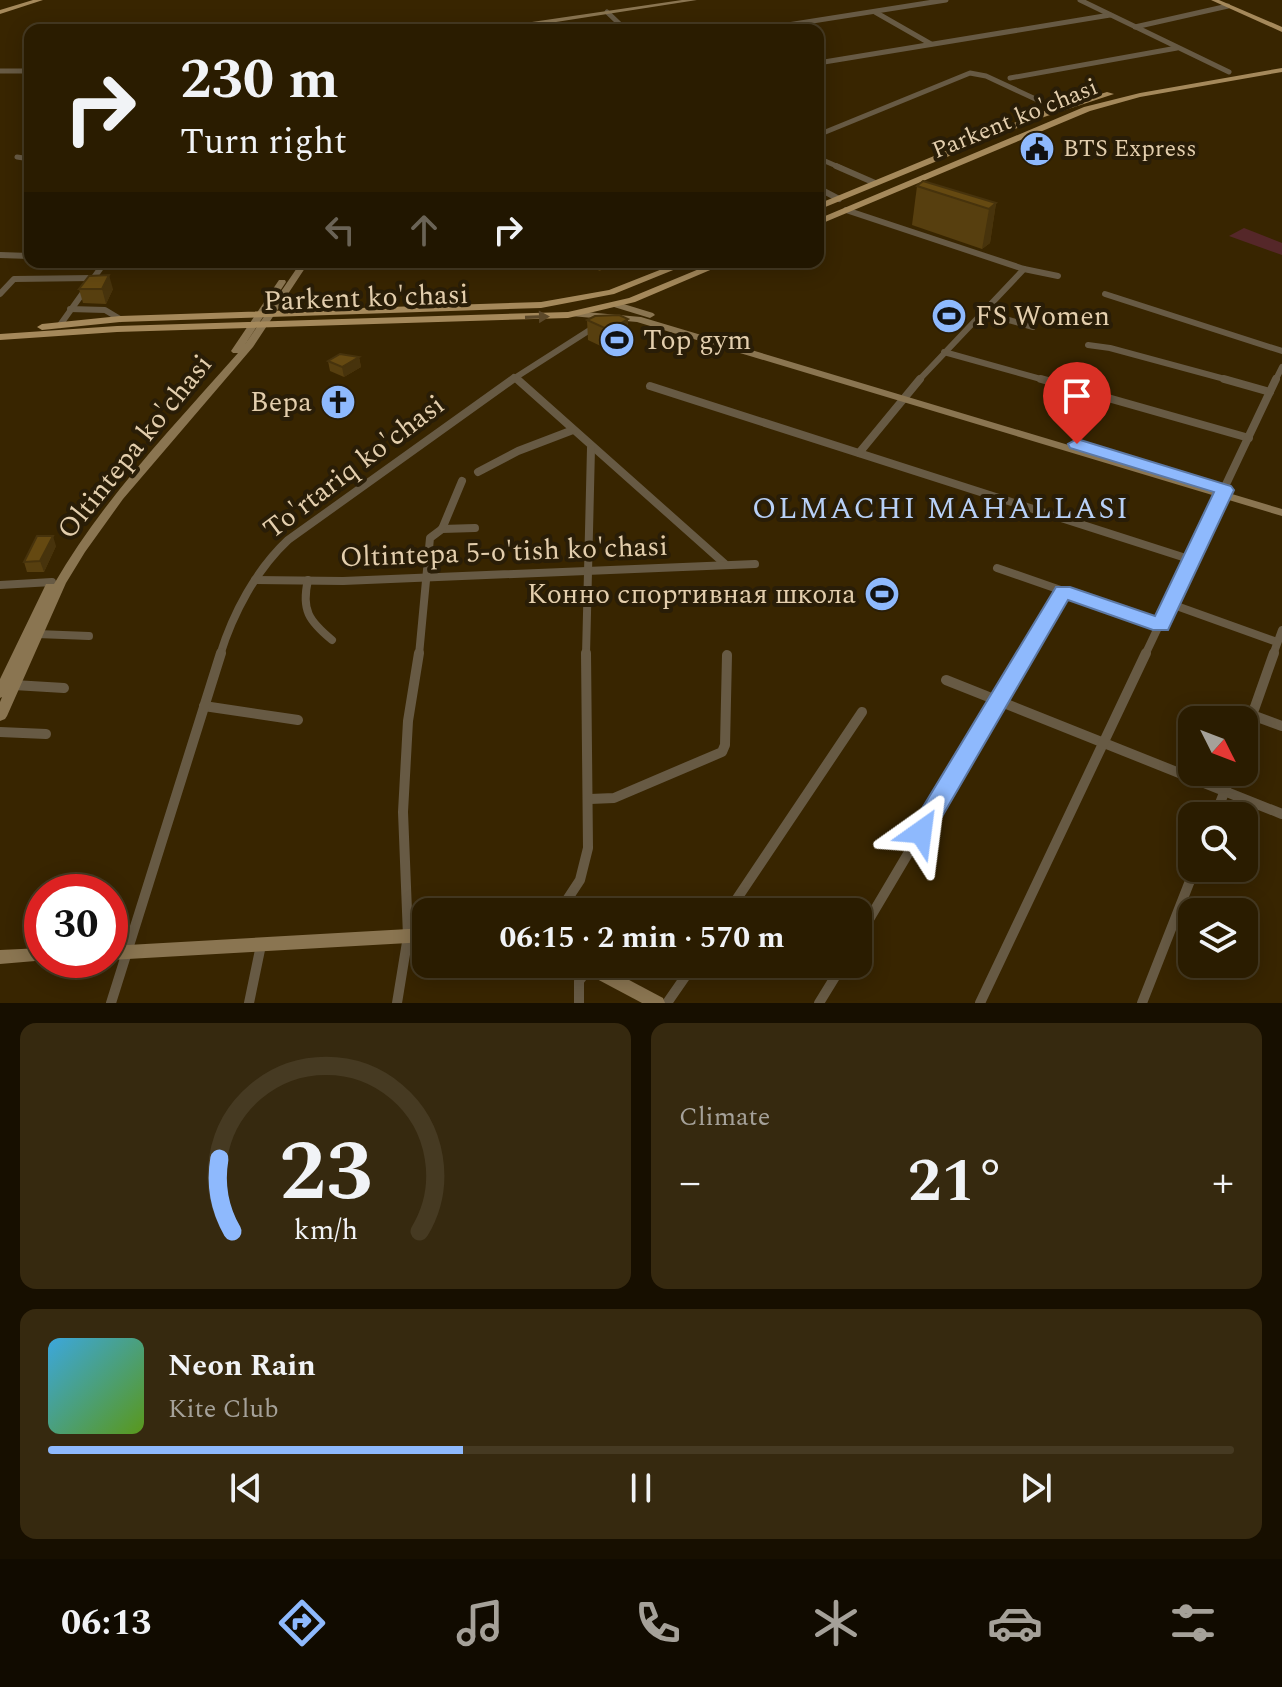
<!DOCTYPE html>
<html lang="en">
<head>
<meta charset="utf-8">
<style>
  body { margin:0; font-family:Spectral,serif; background:#36290f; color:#f1f3f6; height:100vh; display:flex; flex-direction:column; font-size:30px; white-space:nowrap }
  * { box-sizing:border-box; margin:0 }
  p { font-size:26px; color:#a5a199 }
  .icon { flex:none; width:44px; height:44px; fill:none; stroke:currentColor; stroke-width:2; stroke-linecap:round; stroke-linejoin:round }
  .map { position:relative; height:1003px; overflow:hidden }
  .side { display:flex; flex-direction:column; gap:20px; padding:20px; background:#170f00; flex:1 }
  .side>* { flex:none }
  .guide { position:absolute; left:24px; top:24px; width:800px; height:244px; border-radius:16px; box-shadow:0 4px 20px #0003,0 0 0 2px #463a22; background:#2a1c00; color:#f1f3f6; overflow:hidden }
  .needle { width:52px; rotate:132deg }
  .controls { position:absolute; left:1178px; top:706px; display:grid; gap:16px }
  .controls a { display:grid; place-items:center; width:80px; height:80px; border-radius:16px; background:#2a1c00; box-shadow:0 4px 20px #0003,0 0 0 2px #463a22; font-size:40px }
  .speed { position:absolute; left:24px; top:874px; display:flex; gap:16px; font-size:40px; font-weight:700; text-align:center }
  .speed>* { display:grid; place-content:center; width:104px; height:104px; border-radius:50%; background:#2a1c00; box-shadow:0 4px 20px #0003,0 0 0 2px #463a22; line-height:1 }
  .speed .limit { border:12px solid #d22; background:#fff; color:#111 }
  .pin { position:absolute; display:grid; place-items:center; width:68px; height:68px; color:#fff; margin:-82px -34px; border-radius:50% 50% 50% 0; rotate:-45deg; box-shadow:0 0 8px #0007 }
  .pin .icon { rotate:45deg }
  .me { position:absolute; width:88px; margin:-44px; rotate:31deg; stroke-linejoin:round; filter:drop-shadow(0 0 6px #0008) }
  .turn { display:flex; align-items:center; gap:28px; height:168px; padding:0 24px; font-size:36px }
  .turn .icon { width:104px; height:104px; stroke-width:2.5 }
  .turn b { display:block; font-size:56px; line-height:68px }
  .lanes { display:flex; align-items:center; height:76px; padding:0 24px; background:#0003; justify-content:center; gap:40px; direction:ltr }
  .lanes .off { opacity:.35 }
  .big { font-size:60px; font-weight:700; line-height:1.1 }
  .side .tile { flex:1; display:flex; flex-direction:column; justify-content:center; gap:12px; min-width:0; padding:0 28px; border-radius:16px; background:#36290f }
  .side .dial { align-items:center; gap:0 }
  .dial svg { height:208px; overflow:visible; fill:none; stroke:#463a22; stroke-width:7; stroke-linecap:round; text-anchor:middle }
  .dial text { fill:#f1f3f6; stroke:none }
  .song { display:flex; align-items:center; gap:24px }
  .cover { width:96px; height:96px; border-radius:12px; background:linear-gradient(135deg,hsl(200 70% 55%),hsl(90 70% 35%)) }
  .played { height:8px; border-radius:4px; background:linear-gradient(90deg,#8eb9fd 35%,#463a22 35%) }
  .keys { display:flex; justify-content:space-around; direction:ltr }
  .heat { display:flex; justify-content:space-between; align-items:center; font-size:44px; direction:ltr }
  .side .tiles { flex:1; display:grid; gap:20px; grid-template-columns:1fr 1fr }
  .tile:last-child { grid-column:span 2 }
  .trip { position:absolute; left:412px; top:898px; width:460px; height:80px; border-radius:16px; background:#2a1c00; box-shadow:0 4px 20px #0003,0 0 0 2px #463a22; font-weight:700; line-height:80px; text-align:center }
  .tabs { display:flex; height:128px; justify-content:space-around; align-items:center; background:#110b00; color:#a5a199 }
  .tabs .icon { width:56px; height:56px }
  .tabs .current { color:#8eb9fd }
  .tabs b { font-size:36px; color:#f1f3f6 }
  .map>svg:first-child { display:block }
  .green { fill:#552729 }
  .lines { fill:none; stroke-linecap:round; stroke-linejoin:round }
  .street-far3 { stroke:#675a44; stroke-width:5 }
  .street-far2 { stroke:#675a44; stroke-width:6 }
  .street-far1 { stroke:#675a44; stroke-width:8 }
  .street { stroke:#675a44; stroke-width:10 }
  .secondary { fill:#8a7551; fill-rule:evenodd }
  .primary { fill:#a5895b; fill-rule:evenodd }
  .wall { fill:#573f0f }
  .shaded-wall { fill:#47330c }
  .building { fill:#654911; stroke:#47330c; stroke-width:2 }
  .oneway { fill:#5b4829 }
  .route { fill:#8eb9fd; stroke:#5c78a4; stroke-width:2 }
  .labels { text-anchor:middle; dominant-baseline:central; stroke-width:8; stroke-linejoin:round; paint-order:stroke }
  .far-street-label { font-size:24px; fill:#e3cead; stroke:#291d07 }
  .far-poi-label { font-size:24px; fill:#e3cead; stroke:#291d07; text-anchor:start }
  .street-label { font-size:28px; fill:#e3cead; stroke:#291d07 }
  .poi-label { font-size:28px; fill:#e3cead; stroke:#291d07; text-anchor:start }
  .neighbourhood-label { font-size:30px; letter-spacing:2px; fill:#b8d0f7; stroke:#291d07 }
</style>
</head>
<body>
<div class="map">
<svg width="1282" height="1003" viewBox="0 0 1282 1003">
  <rect width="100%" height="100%" fill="#382500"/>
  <!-- green -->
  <polygon class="green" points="1244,228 1282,243 1282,255 1229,236"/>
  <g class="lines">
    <!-- street-far3 -->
    <g class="street-far3">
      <polyline points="1080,0 1229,72"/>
      <polyline points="607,12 626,30"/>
      <polyline points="875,12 931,44"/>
      <polyline points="1135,27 1228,6"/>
      <polyline points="756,30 946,0"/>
      <polyline points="818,63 1110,15"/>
      <polyline points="0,71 30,71"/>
      <polyline points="1010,78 1177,48"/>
      <polyline points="818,135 970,73 986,76 1057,109"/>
      <polyline points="17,157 30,159"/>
      <polyline points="818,158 841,168"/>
    </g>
    <!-- street-far2 -->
    <g class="street-far2">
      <polyline points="836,166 875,183"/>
      <polyline points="818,188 839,199"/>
      <polyline points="846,210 1024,269 1058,276"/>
      <polyline points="0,255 30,256"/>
      <polyline points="79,262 103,265"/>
      <polyline points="0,294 14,279 92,278"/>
      <polyline points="1105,294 1282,351"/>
      <polyline points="70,309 105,310 120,319"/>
      <polyline points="984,313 1033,327"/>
      <polyline points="60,325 105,262"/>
      <polyline points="1088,345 1110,348 1232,381"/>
      <polyline points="944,352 1048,381"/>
      <polyline points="514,377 519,381"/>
      <polyline points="510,381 596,326"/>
      <polyline points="918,381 1024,269"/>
      <polyline points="1275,381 1282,367"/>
    </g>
    <!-- street-far1 -->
    <g class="street-far1">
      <polyline points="517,379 725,564"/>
      <polyline points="1041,379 1249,438"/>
      <polyline points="1224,379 1270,392"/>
      <polyline points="650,386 1192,560"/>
      <polyline points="859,453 920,379"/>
      <polyline points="478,472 518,451 573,430"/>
      <polyline points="442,529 475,528"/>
      <polyline points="997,568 1161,625"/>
      <polyline points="255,580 343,581 755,564"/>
      <path d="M308,580c-7,30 1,41 24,60"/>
      <polyline points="0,585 52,582"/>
      <polyline points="1171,604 1277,642"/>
      <polyline points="37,634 89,636"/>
      <path d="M220,655c13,-42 36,-85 68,-115l225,-161"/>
      <polyline points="419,655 430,538 442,529 462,481"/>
      <polyline points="586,655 591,448"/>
      <polyline points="1025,655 1063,591"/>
      <polyline points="1145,655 1276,379"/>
      <polyline points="1273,655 1282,630"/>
    </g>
    <!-- street -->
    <g class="street">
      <polyline points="946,680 1282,814"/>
      <polyline points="14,685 64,688"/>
      <polyline points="204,706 298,720"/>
      <polyline points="1252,715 1282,726"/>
      <polyline points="0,732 46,734"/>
      <polyline points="1244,738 1274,653"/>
      <polyline points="590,799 614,798 722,752 725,745 727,655"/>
      <polyline points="1215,816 1232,772"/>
      <polyline points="559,912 580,880 588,848 586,653"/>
      <polyline points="728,912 862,712"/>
      <polyline points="858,938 1027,653"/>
      <polyline points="111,1003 221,653"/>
      <polyline points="249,1003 261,945"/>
      <polyline points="397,1003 408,936 403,812 408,721 419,653"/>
      <polyline points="579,1003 579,981 590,967"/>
      <polyline points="667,1003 694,964"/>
      <polyline points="819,1003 843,964"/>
      <polyline points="980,1003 1146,653"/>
      <polyline points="1142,1003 1195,868"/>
    </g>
    <!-- secondary -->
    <g class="secondary">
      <polygon points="682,0 697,0 504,30 488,30 491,28"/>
      <path d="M301,262h8l-56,85 -130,152 -38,53 -19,31 -59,133 -2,3 -5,2v-19l2,-5 -2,1v-19l46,-95h8c49,-85 119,-157 184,-231h-5l-2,-2 48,-71h6l1,2 -42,64 2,-3z"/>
      <polygon points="617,302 653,313 655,315 650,318 614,307 614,303"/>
      <polygon points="574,311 641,317 1282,509 1282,516 637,322 571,316 569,314"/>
      <polygon points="426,928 426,942 110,960 110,946"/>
      <polygon points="42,948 42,960 47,960 0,964 0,950"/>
      <polygon points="576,964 599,964 663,998 665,1003 642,1003 578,969"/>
    </g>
    <!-- primary -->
    <g class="primary">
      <polygon points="33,0 43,0 0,14 0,10"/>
      <polygon points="1211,0 1219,0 1282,27 1282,32"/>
      <polygon points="1282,68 1282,72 1140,97 1090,111 818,225 818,219 1084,107 1140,93"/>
      <polygon points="1107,92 1114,94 1044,117 818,210 818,204 1038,113"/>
      <polygon points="680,262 693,262 614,294 541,308 120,322 42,330 37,327 42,324 120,316 541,302 609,290"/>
      <polygon points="716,262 729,262 635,302 568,318 117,332 0,340 0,334 117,326 568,312 629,298"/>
    </g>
  </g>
  <!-- wall -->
  <g class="wall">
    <polygon points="917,186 996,203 990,243 982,249 912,225"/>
    <polygon points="555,262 607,262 607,263 600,271 591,267 580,268 580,270 555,265"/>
    <polygon points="79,289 113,289 106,304 83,303"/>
    <polygon points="587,320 628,339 609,350 588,340"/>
    <polygon points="359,357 361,367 344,377 330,371 328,361"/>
    <polygon points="56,546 44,572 27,572 24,562"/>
  </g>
  <!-- shaded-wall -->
  <g class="shaded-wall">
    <polygon points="996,203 990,243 982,249 989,209"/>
    <polygon points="603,262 607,263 600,271 600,266"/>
    <polygon points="109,275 113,289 106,304 102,289"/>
    <polygon points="628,319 628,339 609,350 609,330"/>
    <polygon points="359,357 361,367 344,377 342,367"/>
    <polygon points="53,536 56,546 44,572 40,561"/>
  </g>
  <!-- building -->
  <g class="building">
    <polygon points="923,181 996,203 989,209 917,186"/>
    <polygon points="562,262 603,262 600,266 591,262 580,263 580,266"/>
    <polygon points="109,275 102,289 79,289 89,276"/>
    <polygon points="619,315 628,319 609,330 587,320 595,316"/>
    <polygon points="340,354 359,357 342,367 328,361"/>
    <polygon points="37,536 53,536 40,561 24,562"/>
  </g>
  <!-- one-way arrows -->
  <defs><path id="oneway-solid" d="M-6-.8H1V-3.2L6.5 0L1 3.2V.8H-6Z" transform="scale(2)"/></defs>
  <use class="oneway" href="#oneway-solid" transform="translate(537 317) rotate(-2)"/>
  <!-- route -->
  <polygon class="route" points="1077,439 1231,486 1234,490 1168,630 1153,630 1068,600 929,839 921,842 912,839 909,832 912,825 1056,587 1070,587 1155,616 1214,492 1070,448 1068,444"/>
  <!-- icons -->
  <defs>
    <symbol id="civic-disc" viewBox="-11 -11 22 22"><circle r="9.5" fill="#8eb9fd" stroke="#291d07"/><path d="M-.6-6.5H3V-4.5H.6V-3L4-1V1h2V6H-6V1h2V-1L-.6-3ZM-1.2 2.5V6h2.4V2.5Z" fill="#111"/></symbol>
    <symbol id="stadium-disc" viewBox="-11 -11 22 22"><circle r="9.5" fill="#8eb9fd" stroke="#291d07"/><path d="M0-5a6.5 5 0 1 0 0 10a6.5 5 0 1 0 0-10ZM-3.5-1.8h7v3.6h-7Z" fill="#111"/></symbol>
    <symbol id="church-disc" viewBox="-11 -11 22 22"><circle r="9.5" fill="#8eb9fd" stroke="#291d07"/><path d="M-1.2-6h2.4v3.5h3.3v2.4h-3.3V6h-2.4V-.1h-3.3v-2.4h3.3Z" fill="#111"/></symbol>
  </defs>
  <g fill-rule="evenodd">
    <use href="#civic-disc" x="1017" y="129" width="40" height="40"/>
    <use href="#stadium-disc" x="929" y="296" width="40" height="40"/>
    <use href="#stadium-disc" x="597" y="320" width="40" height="40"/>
    <use href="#church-disc" x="318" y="382" width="40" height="40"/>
    <use href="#stadium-disc" x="862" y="574" width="40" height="40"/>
  </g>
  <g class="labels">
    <!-- far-street labels -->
    <g class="far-street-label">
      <text transform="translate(1015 119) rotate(-22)">Parkent ko'chasi</text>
    </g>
    <!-- far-poi labels -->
    <g class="far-poi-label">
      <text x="1063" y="149">BTS Express</text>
    </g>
    <!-- street labels -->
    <g class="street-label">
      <text transform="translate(366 298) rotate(-2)">Parkent ko'chasi</text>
      <text transform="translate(135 447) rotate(-51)">Oltintepa ko'chasi</text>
      <text transform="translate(354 467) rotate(-37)">To'rtariq ko'chasi</text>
      <text transform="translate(504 552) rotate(-2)">Oltintepa 5-o'tish ko'chasi</text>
    </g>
    <!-- poi labels -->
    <g class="poi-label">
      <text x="975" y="316">FS Women</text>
      <text x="643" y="340">Top gym</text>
      <text x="312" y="402" text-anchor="end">Вера</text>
      <text x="856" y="594" text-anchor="end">Конно спортивная школа</text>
    </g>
    <!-- neighbourhood labels -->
    <g class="neighbourhood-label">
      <text x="941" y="509">OLMACHI MAHALLASI</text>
    </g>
  </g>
</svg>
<div class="controls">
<a><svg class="needle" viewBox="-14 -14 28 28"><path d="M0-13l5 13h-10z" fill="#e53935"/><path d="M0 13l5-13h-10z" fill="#a5a199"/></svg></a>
<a><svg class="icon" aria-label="search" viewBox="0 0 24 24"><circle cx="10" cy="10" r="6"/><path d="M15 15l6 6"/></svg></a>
<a><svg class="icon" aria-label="layers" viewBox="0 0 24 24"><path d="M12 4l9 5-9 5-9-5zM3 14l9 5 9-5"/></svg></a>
</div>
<div class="speed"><div class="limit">30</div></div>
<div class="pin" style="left:1077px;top:444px;background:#d93025"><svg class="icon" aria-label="arrive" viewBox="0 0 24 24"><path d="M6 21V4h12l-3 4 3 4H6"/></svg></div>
<svg class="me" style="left:921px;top:832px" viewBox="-20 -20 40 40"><path d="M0-17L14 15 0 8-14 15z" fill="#8eb9fd" stroke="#fff" stroke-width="4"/></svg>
<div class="trip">06:15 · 2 min · 570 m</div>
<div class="guide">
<div class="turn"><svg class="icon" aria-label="right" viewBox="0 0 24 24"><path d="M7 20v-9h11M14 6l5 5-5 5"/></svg><div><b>230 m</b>Turn right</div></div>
<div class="lanes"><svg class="icon off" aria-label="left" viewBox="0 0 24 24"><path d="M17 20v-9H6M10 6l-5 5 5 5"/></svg><svg class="icon off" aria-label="ahead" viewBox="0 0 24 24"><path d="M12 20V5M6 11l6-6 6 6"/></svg><svg class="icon" aria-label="right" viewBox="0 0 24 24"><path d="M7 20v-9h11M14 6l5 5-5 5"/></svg></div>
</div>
</div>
<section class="side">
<div class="tiles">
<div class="tile dial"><svg viewBox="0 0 100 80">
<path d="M14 69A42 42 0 1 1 86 69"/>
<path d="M14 69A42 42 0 0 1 9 41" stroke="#8eb9fd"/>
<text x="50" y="56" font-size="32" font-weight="700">23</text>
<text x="50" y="72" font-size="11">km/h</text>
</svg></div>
<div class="tile"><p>Climate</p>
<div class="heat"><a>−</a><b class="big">21°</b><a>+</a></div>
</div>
<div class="tile">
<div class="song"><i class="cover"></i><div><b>Neon Rain</b><p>Kite Club</p></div></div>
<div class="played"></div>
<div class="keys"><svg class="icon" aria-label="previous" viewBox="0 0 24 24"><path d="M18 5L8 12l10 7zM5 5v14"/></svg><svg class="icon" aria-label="pause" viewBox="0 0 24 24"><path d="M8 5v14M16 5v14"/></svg><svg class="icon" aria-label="next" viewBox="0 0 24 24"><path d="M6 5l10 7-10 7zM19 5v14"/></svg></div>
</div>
</div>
</section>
<nav class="tabs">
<b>06:13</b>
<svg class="icon current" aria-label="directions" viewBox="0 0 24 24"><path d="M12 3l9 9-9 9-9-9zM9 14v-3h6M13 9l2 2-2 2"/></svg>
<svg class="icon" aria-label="music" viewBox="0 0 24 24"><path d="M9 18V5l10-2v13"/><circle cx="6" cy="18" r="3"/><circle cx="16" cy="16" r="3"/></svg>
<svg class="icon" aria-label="phone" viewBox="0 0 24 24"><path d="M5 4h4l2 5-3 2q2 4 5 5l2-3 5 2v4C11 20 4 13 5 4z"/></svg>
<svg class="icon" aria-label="climate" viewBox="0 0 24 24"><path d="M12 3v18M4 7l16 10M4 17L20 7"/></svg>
<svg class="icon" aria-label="car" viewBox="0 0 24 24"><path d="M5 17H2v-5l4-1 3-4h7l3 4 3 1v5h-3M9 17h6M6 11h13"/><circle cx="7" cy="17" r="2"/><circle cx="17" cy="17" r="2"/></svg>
<svg class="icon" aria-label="filters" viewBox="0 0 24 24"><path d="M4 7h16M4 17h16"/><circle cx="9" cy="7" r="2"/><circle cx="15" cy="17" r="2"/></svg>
</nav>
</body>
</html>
